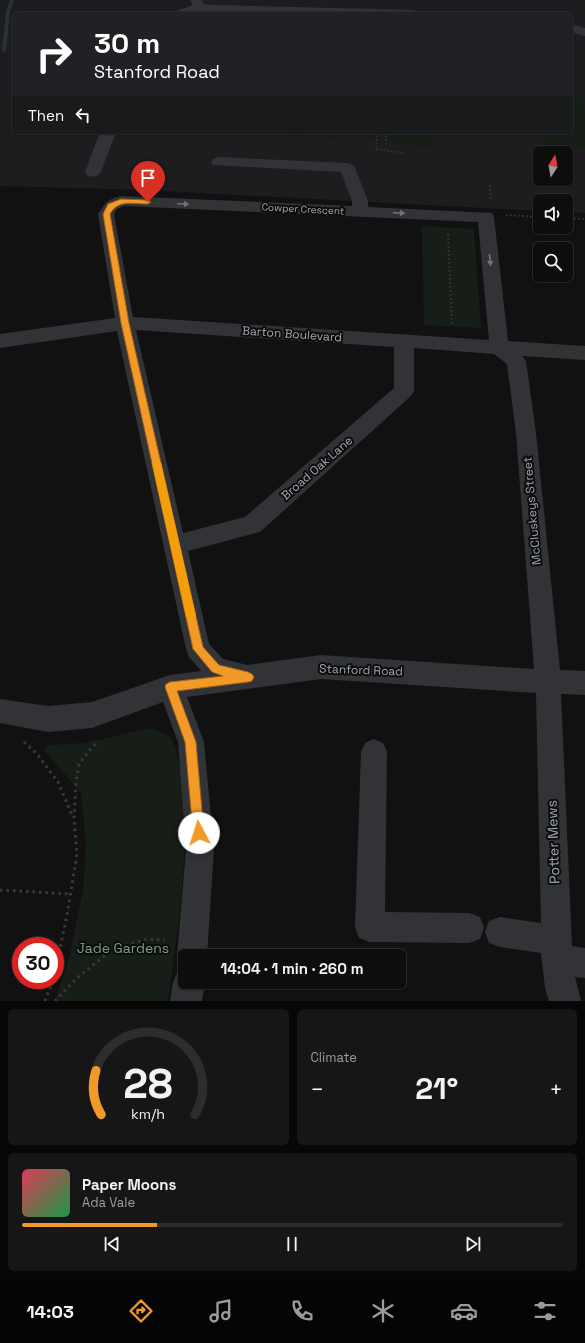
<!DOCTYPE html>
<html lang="en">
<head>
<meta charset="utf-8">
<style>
  body { margin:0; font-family:"Space Grotesk",sans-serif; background:#161617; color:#f1f3f6; height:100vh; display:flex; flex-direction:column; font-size:15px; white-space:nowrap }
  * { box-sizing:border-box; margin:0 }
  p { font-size:13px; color:#9a9c9e }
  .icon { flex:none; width:22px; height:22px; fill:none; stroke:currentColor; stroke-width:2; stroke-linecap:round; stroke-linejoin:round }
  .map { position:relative; height:1001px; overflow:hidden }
  .side { display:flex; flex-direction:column; gap:8px; padding:8px; background:#070708; flex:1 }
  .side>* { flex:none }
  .banner { position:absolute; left:12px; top:12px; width:561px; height:122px; border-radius:6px; box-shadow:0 1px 3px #0004,0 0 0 1px #2d2d2e; background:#202124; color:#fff; overflow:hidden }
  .needle { width:26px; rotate:11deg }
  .controls { position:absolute; left:533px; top:146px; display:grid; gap:8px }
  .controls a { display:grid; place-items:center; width:40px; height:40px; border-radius:6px; background:#0d0d0e; box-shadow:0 1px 3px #0004,0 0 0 1px #2d2d2e; font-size:20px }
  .speed { position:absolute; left:12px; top:937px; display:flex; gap:8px; font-size:20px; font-weight:700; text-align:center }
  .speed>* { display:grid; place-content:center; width:52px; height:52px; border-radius:50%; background:#0d0d0e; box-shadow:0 1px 3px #0004,0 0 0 1px #2d2d2e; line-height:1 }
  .speed .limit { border:6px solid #d22; background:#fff; color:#111 }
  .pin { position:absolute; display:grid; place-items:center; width:34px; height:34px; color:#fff; margin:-41px -17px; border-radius:50% 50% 50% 0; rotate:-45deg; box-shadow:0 0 4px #0007 }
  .pin .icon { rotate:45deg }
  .me { position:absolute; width:44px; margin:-22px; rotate:355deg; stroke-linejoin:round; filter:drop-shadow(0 0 3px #0008) }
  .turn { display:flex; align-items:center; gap:14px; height:84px; padding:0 16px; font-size:18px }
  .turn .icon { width:52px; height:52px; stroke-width:2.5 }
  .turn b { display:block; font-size:28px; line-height:34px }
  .then { display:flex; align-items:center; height:38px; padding:0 16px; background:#0003; gap:8px; font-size:15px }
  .big { font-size:30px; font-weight:700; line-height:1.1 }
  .side .tile { flex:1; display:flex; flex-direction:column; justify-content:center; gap:6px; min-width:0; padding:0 14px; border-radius:6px; background:#161617 }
  .side .dial { align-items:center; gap:0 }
  .dial svg { height:104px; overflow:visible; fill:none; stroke:#2d2d2e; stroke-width:7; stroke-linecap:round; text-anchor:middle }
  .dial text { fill:#f1f3f6; stroke:none }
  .song { display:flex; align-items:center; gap:12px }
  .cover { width:48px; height:48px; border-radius:6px; background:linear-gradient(135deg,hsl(350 70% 55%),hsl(140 70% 35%)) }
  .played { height:4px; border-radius:2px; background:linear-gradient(90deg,#f39928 25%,#2d2d2e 25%) }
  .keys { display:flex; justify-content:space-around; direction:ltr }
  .heat { display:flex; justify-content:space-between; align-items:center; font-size:22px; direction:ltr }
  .side .tiles { flex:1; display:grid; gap:8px; grid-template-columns:1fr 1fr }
  .tile:last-child { grid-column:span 2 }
  .trip { position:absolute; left:178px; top:949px; width:228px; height:40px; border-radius:6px; background:#0d0d0e; box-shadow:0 1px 3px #0004,0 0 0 1px #2d2d2e; font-weight:700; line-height:40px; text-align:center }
  .menu { display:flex; height:64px; justify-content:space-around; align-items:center; background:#050506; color:#9a9c9e }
  .menu .icon { width:28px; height:28px }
  .menu .current { color:#f39928 }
  .menu b { font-size:18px; color:#f1f3f6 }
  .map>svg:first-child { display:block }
  .built { fill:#1d1d1f; fill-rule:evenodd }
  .green { fill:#171d17 }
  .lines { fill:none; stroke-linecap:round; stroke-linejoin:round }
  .stream { fill:#273136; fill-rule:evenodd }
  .path-far2 { stroke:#383a3e; stroke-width:1.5; stroke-dasharray:1.5 2; stroke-linecap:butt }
  .path-far1 { stroke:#383a3e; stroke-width:2; stroke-dasharray:1.5 2.5; stroke-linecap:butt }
  .path { stroke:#383a3e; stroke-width:3; stroke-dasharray:2.5 4; stroke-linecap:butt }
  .minor { fill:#323337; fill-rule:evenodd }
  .oneway { fill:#70747b }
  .route { fill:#f39928; stroke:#9e631a }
  .slow { fill:#f59e0b }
  .labels { text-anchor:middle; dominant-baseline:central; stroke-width:4; stroke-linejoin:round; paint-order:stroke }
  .far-street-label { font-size:10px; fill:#a2a9b3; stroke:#0c0c0d }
  .street-label { font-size:12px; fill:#a2a9b3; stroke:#0c0c0d }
  .near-street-label { font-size:14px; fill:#a2a9b3; stroke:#0c0c0d }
  .near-park-label { font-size:14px; fill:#7a9f78; stroke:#0c0c0d }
</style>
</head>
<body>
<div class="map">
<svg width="585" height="1001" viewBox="0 0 585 1001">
  <rect width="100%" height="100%" fill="#111112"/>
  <!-- built -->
  <path class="built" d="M0,0h585v213l-19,-1v-11h-26v10l-395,-21 -145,-4zM14,14h557v118h-557zM540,153h26v26h-26z"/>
  <!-- green -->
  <g class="green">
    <polygon points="571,93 581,93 585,115 585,149 545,147 543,132 571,132"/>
    <polygon points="174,132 342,132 341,137"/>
    <polygon points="388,132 438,132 438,147 388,144"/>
    <polygon points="422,226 474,229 481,328 424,325"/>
    <path d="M150,728c5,2 13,4 17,7 9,6 10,21 12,30 14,79 -1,158 -11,236h-113l14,-43 14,-68 3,-46 -5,-51 -36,-42 3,-6 36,-2z"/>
  </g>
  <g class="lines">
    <!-- stream -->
    <polygon class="stream" points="10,0 14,0 10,12 6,51 4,52 2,51 6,12"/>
    <!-- path-far2 -->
    <g class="path-far2">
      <polyline points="377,132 376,149 404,153"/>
      <polyline points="386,132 386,140 388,140"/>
    </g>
    <!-- path-far1 -->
    <g class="path-far1">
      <polyline points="490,185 491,200"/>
      <polyline points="506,215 540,217"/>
      <polyline points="566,218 585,219"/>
      <polyline points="448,234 452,325"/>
    </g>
    <!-- path -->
    <g class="path">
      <polyline points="24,742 37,754 58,782 73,817"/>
      <polyline points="0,890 71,894"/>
      <polyline points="55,972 67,915 77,854 74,819 76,782 79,764 93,746 99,742"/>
      <polyline points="45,1001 53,980"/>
      <polyline points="55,1001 77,978 113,949 147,939 165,940"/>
    </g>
    <!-- minor -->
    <g class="minor">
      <polygon points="190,0 202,0 204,4 214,5 412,10 417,11 418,14 261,14 214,13 201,11 193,14 175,14 176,11 193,5"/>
      <polygon points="571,24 585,28 585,36 571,32"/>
      <polygon points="100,132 116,132 101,172 99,175 93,177 87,175 85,172"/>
      <path d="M219,157l128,6 6,2 2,3 13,33v6l124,6 2,4 14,124 77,5v14l-63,-4 4,5 10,72 24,237 25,1v24l-24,-1 11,252 13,2v30l-10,-1 6,24h-32l-4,-13 -4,-35 -41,-6 -11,-4 -4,-11 4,-11 11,-4 41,6 -5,-230 -215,-14 -134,18 17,45 10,107 -7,107h-22v26h20l-3,19h-32l3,-19 5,-11 7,-3 -4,-1 -4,-11 9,-107 -8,-107 -15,-40 -71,26 -44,4 -48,-9v-24l48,7 44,-4 78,-27 31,-4 -12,-14 -3,-8 -69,-318 -117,17v-14l115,-16 -17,-104c7,-11 10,-15 23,-18l231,10v-5l-11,-29 -128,-7 -2,-3 2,-3zM124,206l354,16 11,118 -356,-23 -19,-103 3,-5zM136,330l258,17v41l-149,129 -62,16zM414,348l80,6 13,10 9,69 18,236 -213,-14 -74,10 -24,-6 -14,-15 -21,-93 72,-19 151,-136 3,-5z"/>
      <polygon points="374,739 383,743 387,752 385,912 469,913 480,917 484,928 480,939 469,943 370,942 359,938 355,927 361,752 365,743"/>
    </g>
  </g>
  <!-- one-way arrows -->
  <defs><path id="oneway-solid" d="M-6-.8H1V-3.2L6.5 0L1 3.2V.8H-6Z"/></defs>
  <g class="oneway">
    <use href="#oneway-solid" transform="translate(183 204) rotate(3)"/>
    <use href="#oneway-solid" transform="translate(399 213) rotate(3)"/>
    <use href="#oneway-solid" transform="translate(490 260) rotate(84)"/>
  </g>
  <!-- route -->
  <path class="route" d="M121,199l27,1 3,2 -3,2c-14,0 -30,-5 -38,10l19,109 74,324 16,18 29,7 4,2 2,3 -2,4 -4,1 -71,9 19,51 8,91 -1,5 -4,1 -5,-1 -1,-5 -8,-91 -20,-55 1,-3 4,-2 53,-6 -11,-4 -19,-23 -72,-326 -18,-109 5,-10z"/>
  <!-- slow -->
  <polygon class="slow" points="156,460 161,463 196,616 194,619 191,620 187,619 186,616 152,463"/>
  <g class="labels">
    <!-- far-street labels -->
    <g class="far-street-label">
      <text transform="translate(303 209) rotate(3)">Cowper Crescent</text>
    </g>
    <!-- street labels -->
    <g class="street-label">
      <text transform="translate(292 334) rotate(4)">Barton Boulevard</text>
      <text transform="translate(317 468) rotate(-41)">Broad Oak Lane</text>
      <text transform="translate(532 511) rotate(-95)">McCluskeys Street</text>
      <text transform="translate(361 670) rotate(2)">Stanford Road</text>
    </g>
    <!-- near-street labels -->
    <g class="near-street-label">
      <text transform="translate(553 842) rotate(-92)">Potter Mews</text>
    </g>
    <!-- near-park labels -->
    <g class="near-park-label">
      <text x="123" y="948">Jade Gardens</text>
    </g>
  </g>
</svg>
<div class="controls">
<a><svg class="needle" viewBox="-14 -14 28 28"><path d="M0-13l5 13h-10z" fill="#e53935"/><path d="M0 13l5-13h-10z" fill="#9a9c9e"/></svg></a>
<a><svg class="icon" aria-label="sound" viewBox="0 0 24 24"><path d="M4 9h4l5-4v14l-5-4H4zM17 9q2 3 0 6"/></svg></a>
<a><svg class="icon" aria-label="search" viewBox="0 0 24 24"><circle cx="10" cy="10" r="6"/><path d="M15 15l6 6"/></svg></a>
</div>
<div class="speed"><div class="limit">30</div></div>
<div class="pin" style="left:148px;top:202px;background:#d93025"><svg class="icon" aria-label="arrive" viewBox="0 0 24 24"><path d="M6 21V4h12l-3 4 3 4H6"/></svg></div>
<svg class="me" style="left:199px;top:833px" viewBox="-20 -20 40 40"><circle r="19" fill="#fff"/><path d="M0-13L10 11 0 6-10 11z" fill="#f39928"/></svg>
<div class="trip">14:04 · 1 min · 260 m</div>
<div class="banner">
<div class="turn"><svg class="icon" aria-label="right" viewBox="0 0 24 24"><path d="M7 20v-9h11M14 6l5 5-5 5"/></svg><div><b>30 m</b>Stanford Road</div></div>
<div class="then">Then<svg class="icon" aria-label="left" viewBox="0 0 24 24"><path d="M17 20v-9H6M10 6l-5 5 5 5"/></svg></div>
</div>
</div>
<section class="side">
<div class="tiles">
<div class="tile dial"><svg viewBox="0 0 100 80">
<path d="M14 69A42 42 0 1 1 86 69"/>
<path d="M14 69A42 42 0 0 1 10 35" stroke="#f39928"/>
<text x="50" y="56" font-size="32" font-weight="700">28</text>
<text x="50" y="72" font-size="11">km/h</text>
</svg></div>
<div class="tile"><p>Climate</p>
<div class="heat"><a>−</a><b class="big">21°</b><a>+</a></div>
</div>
<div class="tile">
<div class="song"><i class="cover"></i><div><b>Paper Moons</b><p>Ada Vale</p></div></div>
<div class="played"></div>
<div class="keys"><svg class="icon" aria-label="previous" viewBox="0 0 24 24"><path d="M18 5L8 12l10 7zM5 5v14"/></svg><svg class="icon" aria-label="pause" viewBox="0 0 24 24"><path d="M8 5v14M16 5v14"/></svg><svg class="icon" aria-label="next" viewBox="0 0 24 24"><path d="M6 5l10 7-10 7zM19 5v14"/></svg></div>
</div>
</div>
</section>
<nav class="menu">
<b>14:03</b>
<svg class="icon current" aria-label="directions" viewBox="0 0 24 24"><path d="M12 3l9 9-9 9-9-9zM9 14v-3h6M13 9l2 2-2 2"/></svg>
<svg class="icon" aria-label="music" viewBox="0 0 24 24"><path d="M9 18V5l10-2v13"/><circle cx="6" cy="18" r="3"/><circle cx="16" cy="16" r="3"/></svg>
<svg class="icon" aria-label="phone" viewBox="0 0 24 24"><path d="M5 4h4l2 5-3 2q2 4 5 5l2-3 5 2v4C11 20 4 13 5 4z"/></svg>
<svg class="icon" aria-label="climate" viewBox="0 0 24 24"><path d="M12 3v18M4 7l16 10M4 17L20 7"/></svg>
<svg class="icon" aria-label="car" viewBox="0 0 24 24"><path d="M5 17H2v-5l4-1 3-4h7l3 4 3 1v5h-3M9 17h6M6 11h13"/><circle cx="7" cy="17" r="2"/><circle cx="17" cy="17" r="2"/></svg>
<svg class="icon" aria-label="filters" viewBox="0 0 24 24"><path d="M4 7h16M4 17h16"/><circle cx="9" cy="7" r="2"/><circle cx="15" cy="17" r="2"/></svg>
</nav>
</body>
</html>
